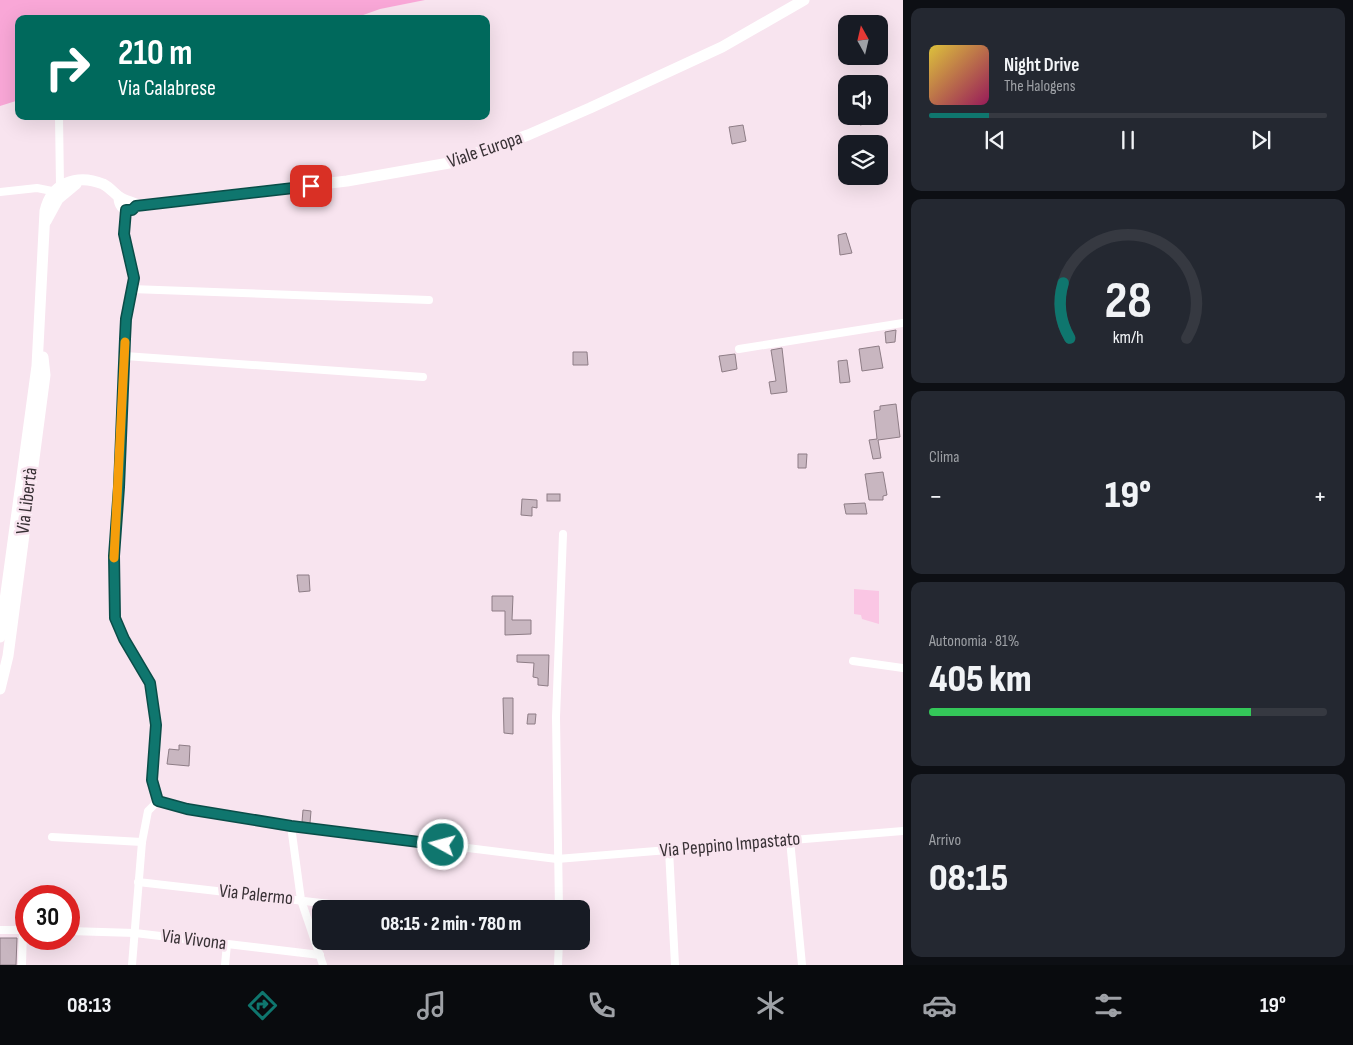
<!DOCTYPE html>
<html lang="it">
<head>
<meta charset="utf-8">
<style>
  body { margin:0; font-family:"Sofia Sans Condensed",sans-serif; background:#242831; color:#f1f3f6; height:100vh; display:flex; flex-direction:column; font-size:19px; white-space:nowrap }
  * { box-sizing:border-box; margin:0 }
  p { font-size:16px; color:#9ea1a6 }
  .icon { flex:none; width:28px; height:28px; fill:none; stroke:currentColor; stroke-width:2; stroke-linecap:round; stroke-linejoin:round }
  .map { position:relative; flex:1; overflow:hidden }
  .details { display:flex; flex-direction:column; gap:8px; padding:8px; background:#0d0f14; width:450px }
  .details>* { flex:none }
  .hud { position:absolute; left:15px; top:15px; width:475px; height:105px; border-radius:10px; box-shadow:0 5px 20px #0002; background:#00695c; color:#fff; overflow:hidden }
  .needle { width:32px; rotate:352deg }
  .fabs { position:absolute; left:838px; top:15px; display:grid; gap:10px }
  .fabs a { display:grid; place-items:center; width:50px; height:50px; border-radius:10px; background:#171b24; box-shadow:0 5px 20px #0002; font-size:25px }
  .speed { position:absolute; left:15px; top:885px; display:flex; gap:10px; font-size:25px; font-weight:700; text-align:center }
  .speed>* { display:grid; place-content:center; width:65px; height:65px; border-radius:50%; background:#171b24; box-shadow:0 5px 20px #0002; line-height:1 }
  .speed .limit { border:8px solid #d22; background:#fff; color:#111 }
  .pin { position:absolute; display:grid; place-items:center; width:42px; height:42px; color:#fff; margin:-21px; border-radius:10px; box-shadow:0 2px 8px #0006 }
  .me { position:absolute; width:55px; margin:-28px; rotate:277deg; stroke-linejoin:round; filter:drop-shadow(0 0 4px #0008) }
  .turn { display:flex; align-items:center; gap:18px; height:105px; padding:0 20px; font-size:22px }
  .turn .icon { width:65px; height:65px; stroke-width:2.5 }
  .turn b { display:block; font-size:35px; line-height:42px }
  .big { font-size:38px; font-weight:800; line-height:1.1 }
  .details .card { flex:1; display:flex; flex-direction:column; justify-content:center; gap:8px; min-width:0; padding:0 18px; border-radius:10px; background:#242831 }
  .details .dial { align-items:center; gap:0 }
  .dial svg { height:130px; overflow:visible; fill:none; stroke:#363941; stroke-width:7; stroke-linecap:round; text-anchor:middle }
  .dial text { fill:#f1f3f6; stroke:none }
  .song { display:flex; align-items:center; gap:15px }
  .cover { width:60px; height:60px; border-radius:8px; background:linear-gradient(135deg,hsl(50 70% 55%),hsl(330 70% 35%)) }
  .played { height:5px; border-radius:2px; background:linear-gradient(90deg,#0f766e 15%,#363941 15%) }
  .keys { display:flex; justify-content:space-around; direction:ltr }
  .heat { display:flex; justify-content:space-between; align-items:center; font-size:28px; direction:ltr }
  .charge { height:8px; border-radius:4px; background:linear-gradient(90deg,#34c759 81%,#363941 0) }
  .trip { position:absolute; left:312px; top:900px; width:278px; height:50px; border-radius:10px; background:#171b24; box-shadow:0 5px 20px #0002; font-weight:800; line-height:50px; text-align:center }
  .tab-bar { display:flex; height:80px; justify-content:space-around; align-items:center; background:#090b0e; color:#9ea1a6 }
  .tab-bar .icon { width:35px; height:35px }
  .tab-bar .on { color:#0f766e }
  .tab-bar b { font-size:22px; color:#f1f3f6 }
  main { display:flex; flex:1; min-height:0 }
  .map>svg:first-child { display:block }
  .green { fill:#fac6e4 }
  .water { fill:#f9a7d7 }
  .building { fill:#c8b6c0; stroke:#8e7d86 }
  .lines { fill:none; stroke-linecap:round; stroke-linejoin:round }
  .street { stroke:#fff; stroke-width:8 }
  .secondary { stroke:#fff; stroke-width:11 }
  .route-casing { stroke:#0a4d48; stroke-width:12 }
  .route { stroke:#0f766e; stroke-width:9 }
  .slow { stroke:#f59e0b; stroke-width:9 }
  .labels { text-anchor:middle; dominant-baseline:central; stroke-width:5; stroke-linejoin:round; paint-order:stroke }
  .street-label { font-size:19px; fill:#383135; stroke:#f8e4ef }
</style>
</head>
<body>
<main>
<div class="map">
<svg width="903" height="965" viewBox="0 0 903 965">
  <rect width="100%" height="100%" fill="#f8e4ef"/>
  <!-- green -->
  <polygon class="green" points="854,589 879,591 879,624 862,619 861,615 854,614"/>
  <!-- water -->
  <polygon class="water" points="0,0 425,0 380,9 352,19 19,19 19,100 0,106"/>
  <!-- building -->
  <g class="building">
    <polygon points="867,116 869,123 860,125 858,118"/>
    <polygon points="743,125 746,141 732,144 729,127"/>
    <polygon points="846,233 852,253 840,255 838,235"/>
    <polygon points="896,330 895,342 886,343 885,332"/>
    <polygon points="879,346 883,368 862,371 859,349"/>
    <polygon points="782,348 787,392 771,394 769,382 776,381 771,350"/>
    <polygon points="573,352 587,352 588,365 573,365"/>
    <polygon points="735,354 737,369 722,372 719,356"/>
    <polygon points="847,360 850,382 840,383 838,361"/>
    <polygon points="896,404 900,437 878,440 881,458 873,459 869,440 877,439 874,411 880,410 880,406"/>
    <polygon points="798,454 807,454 806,468 798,468"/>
    <polygon points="883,472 887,495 883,496 883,500 869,500 865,474"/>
    <rect x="547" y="494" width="13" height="7"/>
    <polygon points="522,499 537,500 537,508 532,507 532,516 521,515"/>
    <polygon points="865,503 867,514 846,514 844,504"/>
    <polygon points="297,575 309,575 310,591 299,592"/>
    <polygon points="492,596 513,596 512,620 531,620 531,634 505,635 505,611 492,611"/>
    <polygon points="517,655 549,655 548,686 538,685 538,678 533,677 534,663 517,662"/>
    <polygon points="503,698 513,698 513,734 504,733"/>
    <polygon points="528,714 536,714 535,724 527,724"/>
    <polygon points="179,745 190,746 189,766 167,764 169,749 179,750"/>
    <polygon points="303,810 311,811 310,823 302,822"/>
    <polygon points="0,938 17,938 16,965 0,965"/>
  </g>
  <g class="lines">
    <!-- street -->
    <g class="street">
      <polyline points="59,116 60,186"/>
      <polyline points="0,192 37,188 52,191"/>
      <polyline points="126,210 124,234 134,279 126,319 125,339 119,487 114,557 115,618 124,639 150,683 156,725 152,780 158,801"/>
      <polyline points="131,289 429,300"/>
      <polyline points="739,349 903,323"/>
      <polyline points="125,356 423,377"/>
      <polyline points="853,661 903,668"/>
      <polyline points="158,801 187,809 291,826 557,859 903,831"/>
      <polyline points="291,826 301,900 323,965"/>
      <polyline points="52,837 142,842"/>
      <polyline points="790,840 802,965"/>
      <polyline points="669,850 675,965"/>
      <polyline points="138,882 374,909"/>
      <polyline points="559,909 556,717 563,534"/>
      <polyline points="0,930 26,930"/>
      <polyline points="69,931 135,933 320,955"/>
      <polyline points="22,965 23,930"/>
      <polyline points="132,965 142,842 148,811 158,801"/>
      <polyline points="225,965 227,944"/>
      <polyline points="558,965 559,941"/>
    </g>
    <!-- secondary -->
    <g class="secondary">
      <path d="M119,197c0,8 3,12 11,14l7,-5 210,-25 102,-18 79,-28 62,-27 132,-61 82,-47"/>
      <polyline points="46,221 58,199 76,184"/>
      <path d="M0,637l37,-271 8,-155c6,-27 31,-38 58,-27 6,3 10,8 15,12 6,5 15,6 22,10"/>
      <polyline points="0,689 8,656 45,375 43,357"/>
    </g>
  </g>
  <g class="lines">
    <defs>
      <polyline id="route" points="311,186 136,206 132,210 126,210 124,234 134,278 126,319 125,339 119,487 114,556 115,618 124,639 150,683 156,725 152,780 158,801 187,809 291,826 443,845"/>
    </defs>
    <!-- route casing -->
    <use href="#route" class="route-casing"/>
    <!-- route -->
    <use href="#route" class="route"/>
    <!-- slow -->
    <polyline class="slow" points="114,558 125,342"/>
  </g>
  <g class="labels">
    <!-- street labels -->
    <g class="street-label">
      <text transform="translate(485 150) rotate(-19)">Viale Europa</text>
      <text transform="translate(27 501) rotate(-83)">Via Libertà</text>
      <text transform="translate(730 845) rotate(-5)">Via Peppino Impastato</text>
      <text transform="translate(256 895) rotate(6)">Via Palermo</text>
      <text transform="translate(194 940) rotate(7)">Via Vivona</text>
    </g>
  </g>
</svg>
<div class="fabs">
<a><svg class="needle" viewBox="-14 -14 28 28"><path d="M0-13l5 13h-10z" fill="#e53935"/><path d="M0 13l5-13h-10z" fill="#9ea1a6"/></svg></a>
<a><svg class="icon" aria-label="sound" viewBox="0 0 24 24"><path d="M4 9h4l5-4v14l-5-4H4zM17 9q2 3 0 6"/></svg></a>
<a><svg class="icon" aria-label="layers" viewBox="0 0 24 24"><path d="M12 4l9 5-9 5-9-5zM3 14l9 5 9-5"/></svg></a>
</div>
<div class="speed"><div class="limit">30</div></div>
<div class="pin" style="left:311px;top:186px;background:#d93025"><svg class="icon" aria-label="arrive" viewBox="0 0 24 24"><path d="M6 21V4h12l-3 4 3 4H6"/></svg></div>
<svg class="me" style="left:443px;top:845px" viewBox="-20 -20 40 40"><circle r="17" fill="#0f766e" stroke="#fff" stroke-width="3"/><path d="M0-11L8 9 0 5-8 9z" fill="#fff"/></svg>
<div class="trip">08:15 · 2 min · 780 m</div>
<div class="hud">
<div class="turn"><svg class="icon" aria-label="right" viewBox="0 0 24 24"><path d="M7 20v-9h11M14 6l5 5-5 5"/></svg><div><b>210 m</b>Via Calabrese</div></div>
</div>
</div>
<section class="details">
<div class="card">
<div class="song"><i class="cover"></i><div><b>Night Drive</b><p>The Halogens</p></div></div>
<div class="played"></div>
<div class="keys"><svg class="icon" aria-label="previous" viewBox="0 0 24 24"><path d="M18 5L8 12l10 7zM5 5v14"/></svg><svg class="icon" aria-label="pause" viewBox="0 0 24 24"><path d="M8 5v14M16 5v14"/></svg><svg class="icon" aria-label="next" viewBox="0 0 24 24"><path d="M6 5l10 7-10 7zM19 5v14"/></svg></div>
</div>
<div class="card dial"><svg viewBox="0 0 100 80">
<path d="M14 69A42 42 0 1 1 86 69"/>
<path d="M14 69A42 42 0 0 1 10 35" stroke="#0f766e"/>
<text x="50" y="56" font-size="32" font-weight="700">28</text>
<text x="50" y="72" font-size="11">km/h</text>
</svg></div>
<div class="card"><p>Clima</p>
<div class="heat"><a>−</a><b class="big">19°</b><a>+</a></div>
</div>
<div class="card"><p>Autonomia · 81%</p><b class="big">405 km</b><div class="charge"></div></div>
<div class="card"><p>Arrivo</p><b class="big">08:15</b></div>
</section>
</main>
<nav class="tab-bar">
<b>08:13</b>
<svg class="icon on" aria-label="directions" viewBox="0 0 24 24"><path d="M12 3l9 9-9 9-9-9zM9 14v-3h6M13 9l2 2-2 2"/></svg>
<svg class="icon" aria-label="music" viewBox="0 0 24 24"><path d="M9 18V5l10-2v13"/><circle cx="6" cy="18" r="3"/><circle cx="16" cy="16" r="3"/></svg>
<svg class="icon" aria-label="phone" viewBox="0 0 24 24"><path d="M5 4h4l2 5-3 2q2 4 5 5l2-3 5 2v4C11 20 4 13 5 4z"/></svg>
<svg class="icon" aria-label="climate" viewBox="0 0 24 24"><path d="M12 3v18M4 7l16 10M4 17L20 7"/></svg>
<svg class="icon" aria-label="car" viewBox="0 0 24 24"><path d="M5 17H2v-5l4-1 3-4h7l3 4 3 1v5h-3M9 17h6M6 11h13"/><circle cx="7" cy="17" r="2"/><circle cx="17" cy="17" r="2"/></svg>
<svg class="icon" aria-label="filters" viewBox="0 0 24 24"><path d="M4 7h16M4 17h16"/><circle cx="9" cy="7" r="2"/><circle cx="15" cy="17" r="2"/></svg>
<b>19°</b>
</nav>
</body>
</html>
